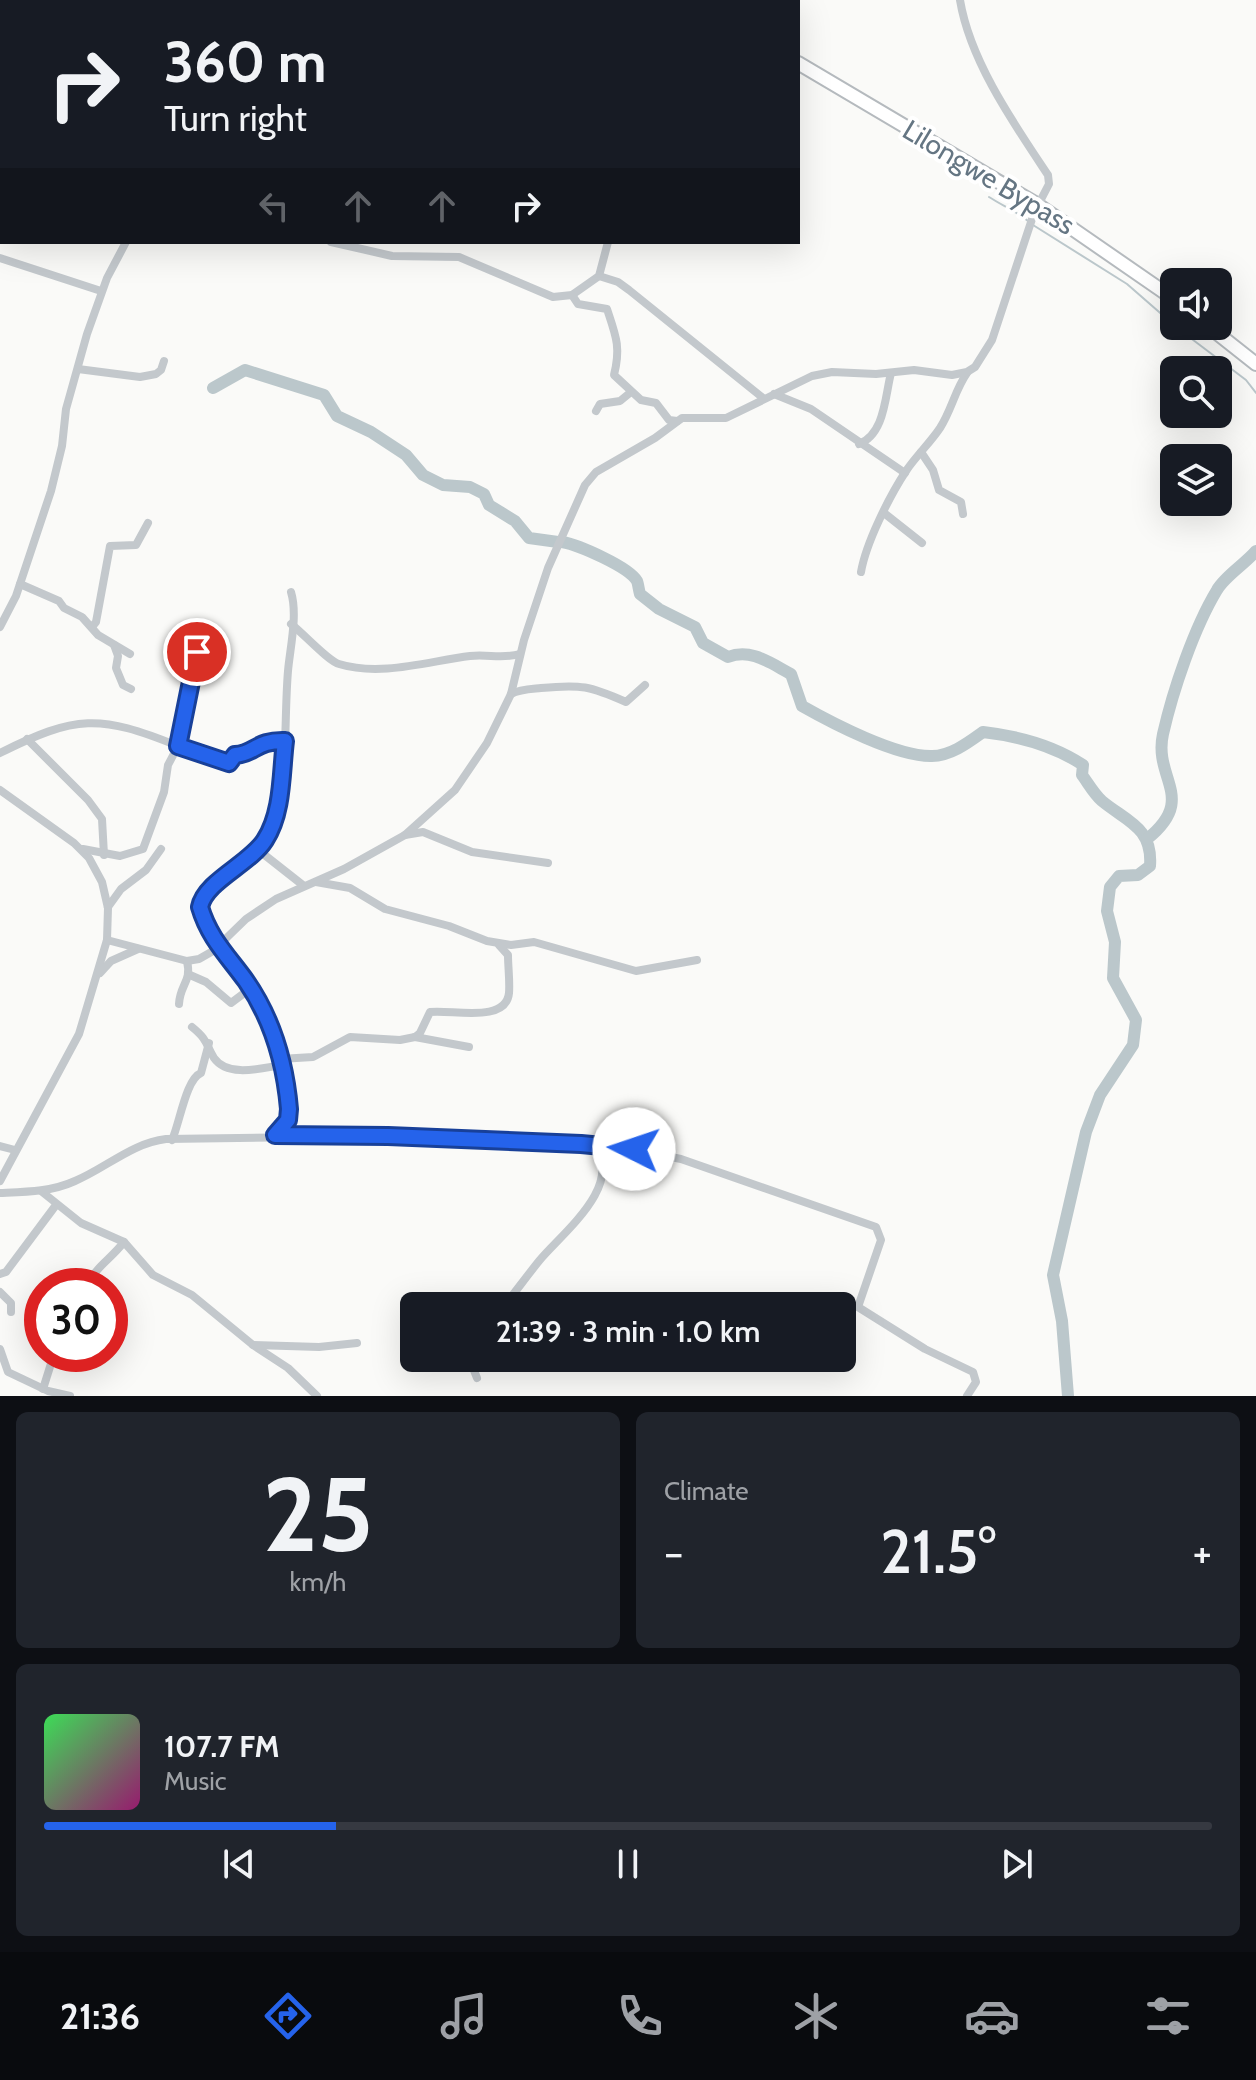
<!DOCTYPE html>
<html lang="en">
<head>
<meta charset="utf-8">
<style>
  body { margin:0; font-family:Cabin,sans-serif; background:#20242c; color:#f1f3f6; height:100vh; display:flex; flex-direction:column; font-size:30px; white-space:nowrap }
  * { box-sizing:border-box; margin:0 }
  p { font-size:26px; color:#9ea1a6 }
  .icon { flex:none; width:44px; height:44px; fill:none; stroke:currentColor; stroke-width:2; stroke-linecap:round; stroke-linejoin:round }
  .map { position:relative; height:1396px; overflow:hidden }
  .sheet { display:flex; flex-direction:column; gap:16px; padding:16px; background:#0d0f14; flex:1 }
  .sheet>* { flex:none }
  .hud { position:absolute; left:0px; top:0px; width:800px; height:244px; box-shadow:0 8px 32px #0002; background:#171b24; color:#f1f3f6; overflow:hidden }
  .buttons { position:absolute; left:1160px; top:268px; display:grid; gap:16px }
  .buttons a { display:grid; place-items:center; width:72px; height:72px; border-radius:12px; background:#171b24; box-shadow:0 8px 32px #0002; font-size:40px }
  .speed { position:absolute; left:24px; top:1268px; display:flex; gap:16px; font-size:40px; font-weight:700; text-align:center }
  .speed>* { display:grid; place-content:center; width:104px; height:104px; border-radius:50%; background:#171b24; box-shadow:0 8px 32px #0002; line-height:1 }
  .speed .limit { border:12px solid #d22; background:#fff; color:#111 }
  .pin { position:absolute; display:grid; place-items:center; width:68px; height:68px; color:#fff; margin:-34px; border:4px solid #fff; border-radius:50%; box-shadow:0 2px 8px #0007 }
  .me { position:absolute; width:88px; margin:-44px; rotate:274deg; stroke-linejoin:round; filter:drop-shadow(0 0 6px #0008) }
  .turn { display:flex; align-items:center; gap:28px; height:168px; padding:0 32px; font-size:36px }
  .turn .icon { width:104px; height:104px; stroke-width:2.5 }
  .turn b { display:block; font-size:56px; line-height:68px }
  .lanes { display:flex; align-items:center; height:76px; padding:0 32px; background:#0003; justify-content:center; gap:40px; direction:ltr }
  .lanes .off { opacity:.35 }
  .big { font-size:60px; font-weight:600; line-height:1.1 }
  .sheet .card { flex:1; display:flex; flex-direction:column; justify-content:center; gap:12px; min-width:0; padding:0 28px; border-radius:12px; background:#20242c }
  .sheet .dial { align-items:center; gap:0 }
  .dial b { font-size:104px; line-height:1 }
  .song { display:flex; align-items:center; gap:24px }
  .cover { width:96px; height:96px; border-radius:12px; background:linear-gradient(135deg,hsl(130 70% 55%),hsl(320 70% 35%)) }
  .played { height:8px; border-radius:4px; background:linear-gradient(90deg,#2563eb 25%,#363941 25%) }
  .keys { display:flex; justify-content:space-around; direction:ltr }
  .heat { display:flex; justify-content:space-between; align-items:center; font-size:44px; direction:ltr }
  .sheet .tiles { flex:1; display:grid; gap:16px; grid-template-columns:1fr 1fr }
  .card:last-child { grid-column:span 2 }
  .trip { position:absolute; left:400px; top:1292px; width:456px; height:80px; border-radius:12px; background:#171b24; box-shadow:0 8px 32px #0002; font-weight:600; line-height:80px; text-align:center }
  .tabs { display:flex; height:128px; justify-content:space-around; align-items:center; background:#090b0e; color:#9ea1a6 }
  .tabs .icon { width:56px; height:56px }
  .tabs .on { color:#2563eb }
  .tabs b { font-size:36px; color:#f1f3f6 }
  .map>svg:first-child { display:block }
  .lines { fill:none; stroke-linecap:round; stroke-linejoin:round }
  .stream { stroke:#bbc7cb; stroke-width:2 }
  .river { stroke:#bbc7cb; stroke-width:12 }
  .primary-casing { stroke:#b5babe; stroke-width:16 }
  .street { stroke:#c3c8cc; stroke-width:8 }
  .primary { stroke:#fff; stroke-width:12 }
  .route-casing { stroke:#184099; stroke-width:20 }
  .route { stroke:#2563eb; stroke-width:14 }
  .labels { text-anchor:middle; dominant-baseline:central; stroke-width:8; stroke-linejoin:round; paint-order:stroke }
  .street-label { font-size:28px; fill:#657683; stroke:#fff }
</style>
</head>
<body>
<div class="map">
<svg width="1256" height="1396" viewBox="0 0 1256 1396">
  <rect width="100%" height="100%" fill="#fafaf8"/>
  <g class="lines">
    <!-- stream -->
    <g class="stream">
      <path d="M989,197c14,9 27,14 39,24"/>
      <polyline points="1033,225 1127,284 1174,325"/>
      <polyline points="1176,327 1246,380 1256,393"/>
    </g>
    <!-- river -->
    <g class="river">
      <polyline points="213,388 245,370 324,395 337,416 371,432 406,455 423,475 443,485 470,487 484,494 489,505 515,521 529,538 558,542"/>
      <path d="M562,542c17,3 67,25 75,39 1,2 2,10 3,13l19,15 36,18 8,16 25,14c23,-9 42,6 63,17l11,32c30,17 95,51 130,50 19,0 37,-14 51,-24 35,4 70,13 100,33l-1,10c6,8 12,19 20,26 24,20 51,26 48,65l-12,9 -19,1 -9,11 -3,24 8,31 -2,36 23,42 -3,25 -33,50 -14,37 -33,143 9,46 6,75"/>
      <path d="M1147,839c51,-41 6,-60 16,-105 10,-44 31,-106 54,-144 8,-14 28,-26 39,-39"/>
    </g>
    <defs>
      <g id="primary">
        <polyline points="689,0 692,2"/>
        <polyline points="798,63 1038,205 1174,299"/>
        <polyline points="1208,326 1256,364"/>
      </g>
    </defs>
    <!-- primary casing -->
    <use href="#primary" class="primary-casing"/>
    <!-- street -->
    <g class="street">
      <polyline points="359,2 360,0"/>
      <polyline points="0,52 2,53"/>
      <polyline points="331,242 392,256 459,257 553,297 572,295 599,276 608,242"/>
      <polyline points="0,258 101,291"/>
      <polyline points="599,276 618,282 629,290 763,398"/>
      <path d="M572,295l6,9 29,5c9,27 14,38 7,66l27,25 15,3 13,17 8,1"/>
      <polyline points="78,369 140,377 156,374 161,370 164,361"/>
      <polyline points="774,394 811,409 905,473"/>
      <polyline points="596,411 600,404 620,401 631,392"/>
      <path d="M859,444c26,-10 26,-48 32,-71"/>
      <polyline points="921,452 933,470 939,490 961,502 963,514"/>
      <polyline points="884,513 922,543"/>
      <path d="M861,572c5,-29 28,-75 45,-101 10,-15 24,-28 34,-43 12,-19 15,-38 27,-55"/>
      <polyline points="20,584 59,601 64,608 82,617 98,635 130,654"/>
      <path d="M291,592c7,23 -1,56 -3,79 -4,47 0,101 -12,147 -4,11 -11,24 -19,31l47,37"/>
      <path d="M291,624c12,9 37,37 48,40 42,13 90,-3 131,-8 17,-2 34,3 50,-2"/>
      <polyline points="0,627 16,596 51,491 62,446 66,409 87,334 107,278 126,242"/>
      <polyline points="92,627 96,622 110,546 136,545 148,523"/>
      <polyline points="114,645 118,656 116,668 123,685 131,689"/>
      <path d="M511,694c9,-5 20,-5 30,-6 40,-4 49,-2 85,14l19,-17"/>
      <polyline points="27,739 88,800 102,819 104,855"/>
      <path d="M0,753c76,-38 99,-39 178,-7l19,-94 5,-11 9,-5"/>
      <polyline points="0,790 74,843 89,858 102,882 108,908 107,940 79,1034 0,1181"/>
      <polyline points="405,835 423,832 472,852 548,863"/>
      <path d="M83,849l37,7 23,-7 21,-57 4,-27 10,-19 51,17 6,-8c20,-1 21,-15 50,-14"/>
      <path d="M257,849l-46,39 -11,19c9,31 28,49 46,74 27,38 39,81 43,128l-1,11 -12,15"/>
      <polyline points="316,882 350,888 385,909 449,926 487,941 511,945 534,942 636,971 697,960"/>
      <polyline points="108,907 121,889 146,870 161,849"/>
      <path d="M107,940l80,21 12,-2 14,-8 33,-32 30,-20 68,-30 61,-34 50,-45 32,-47 24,-49 13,-54 24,-72 37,-83 11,-13 59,-34 27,-20h44l86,-42 20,-4 44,2 38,-4 38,5 15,-3 8,-5 17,-27 42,-127 15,-29 -1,-9c-34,-51 -78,-114 -88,-175"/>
      <polyline points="100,973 111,961 138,949"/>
      <polyline points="190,975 206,982 231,1003 251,988"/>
      <path d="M179,1004c1,-20 13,-22 8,-43"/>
      <path d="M192,1027c16,13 13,16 22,31 14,20 48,10 68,7"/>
      <polyline points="415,1037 469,1047"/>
      <path d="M280,1059l33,-2 37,-20 50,3 15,-3 5,-4 10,-21c21,-3 76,12 79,-19 1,-12 -1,-26 -1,-38l-9,-10"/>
      <path d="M172,1140c8,-18 14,-61 29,-67l8,-30"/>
      <polyline points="0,1146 15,1150"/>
      <polyline points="41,1191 81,1223 124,1242 153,1275 192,1295 253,1345 288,1368 317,1396"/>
      <path d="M0,1193c25,-1 51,-1 75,-12 31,-13 57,-38 91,-42l222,-3 226,10 67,13 195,68 5,13 -23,67 67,42 48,23 3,10 -9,14"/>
      <polyline points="0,1274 6,1272 56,1205"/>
      <path d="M87,1286c11,-22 22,-25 37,-44"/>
      <polyline points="0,1292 11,1303 11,1312"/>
      <path d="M504,1306c12,-15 23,-30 35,-45 21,-26 88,-77 54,-115"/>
      <polyline points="253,1345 319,1347 357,1343"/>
      <polyline points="0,1349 8,1372 48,1391 70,1396"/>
      <polyline points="473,1358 473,1368 477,1378"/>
      <polyline points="43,1389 54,1354"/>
    </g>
    <!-- primary -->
    <use href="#primary" class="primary"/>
  </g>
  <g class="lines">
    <defs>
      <path id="route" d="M197,652l-19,94 51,17 6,-8c20,-1 21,-15 50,-14 -4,32 -2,71 -20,99 -15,24 -60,41 -65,67 9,31 28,49 46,74 27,39 39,81 43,128l-1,11 -13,15 113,1 193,8 53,5"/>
    </defs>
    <!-- route casing -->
    <use href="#route" class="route-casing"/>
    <!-- route -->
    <use href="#route" class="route"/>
  </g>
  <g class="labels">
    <!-- street labels -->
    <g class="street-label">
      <text transform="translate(989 177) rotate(31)">Lilongwe Bypass</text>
    </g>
  </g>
</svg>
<div class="buttons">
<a><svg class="icon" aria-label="sound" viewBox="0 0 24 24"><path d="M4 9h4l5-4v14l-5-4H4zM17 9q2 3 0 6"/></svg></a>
<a><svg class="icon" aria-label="search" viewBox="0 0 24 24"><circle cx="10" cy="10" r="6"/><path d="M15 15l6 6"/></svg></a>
<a><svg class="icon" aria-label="layers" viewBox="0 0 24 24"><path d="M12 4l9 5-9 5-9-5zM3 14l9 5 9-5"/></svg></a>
</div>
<div class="speed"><div class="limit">30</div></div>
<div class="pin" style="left:197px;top:652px;background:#d93025"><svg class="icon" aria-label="arrive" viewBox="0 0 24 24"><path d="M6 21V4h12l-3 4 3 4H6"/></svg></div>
<svg class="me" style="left:634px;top:1149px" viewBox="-20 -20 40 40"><circle r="19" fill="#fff"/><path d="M0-13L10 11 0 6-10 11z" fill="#2563eb"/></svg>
<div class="trip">21:39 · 3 min · 1.0 km</div>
<div class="hud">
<div class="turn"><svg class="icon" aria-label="right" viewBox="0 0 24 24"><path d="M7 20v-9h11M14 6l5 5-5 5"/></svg><div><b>360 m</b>Turn right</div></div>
<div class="lanes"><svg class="icon off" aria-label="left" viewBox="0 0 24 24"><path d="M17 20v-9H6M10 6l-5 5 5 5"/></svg><svg class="icon off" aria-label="ahead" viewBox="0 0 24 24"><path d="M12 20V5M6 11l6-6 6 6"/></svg><svg class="icon off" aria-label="ahead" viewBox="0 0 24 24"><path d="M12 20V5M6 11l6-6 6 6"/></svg><svg class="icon" aria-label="right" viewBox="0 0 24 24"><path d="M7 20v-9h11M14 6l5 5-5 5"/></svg></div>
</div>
</div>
<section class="sheet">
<div class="tiles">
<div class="card dial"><b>25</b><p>km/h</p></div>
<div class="card"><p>Climate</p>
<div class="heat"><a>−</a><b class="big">21.5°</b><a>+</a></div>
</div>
<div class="card">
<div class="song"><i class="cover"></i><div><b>107.7 FM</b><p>Music</p></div></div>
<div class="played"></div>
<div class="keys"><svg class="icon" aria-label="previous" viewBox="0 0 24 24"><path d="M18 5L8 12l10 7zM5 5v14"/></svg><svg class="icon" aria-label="pause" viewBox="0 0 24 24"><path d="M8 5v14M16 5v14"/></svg><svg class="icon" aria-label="next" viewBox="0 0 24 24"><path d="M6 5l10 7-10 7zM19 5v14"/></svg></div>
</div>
</div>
</section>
<nav class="tabs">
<b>21:36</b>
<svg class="icon on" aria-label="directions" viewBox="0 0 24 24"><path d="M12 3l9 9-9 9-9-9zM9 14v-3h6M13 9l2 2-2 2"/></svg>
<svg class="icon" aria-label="music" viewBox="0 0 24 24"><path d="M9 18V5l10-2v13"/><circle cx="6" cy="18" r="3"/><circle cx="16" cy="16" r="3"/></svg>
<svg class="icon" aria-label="phone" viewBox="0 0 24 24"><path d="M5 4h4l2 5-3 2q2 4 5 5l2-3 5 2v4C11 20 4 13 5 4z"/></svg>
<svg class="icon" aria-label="climate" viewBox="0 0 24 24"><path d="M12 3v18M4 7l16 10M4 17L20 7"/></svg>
<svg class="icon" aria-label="car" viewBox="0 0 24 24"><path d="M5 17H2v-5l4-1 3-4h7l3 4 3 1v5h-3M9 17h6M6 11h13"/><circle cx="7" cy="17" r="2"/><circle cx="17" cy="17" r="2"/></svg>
<svg class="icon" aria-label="filters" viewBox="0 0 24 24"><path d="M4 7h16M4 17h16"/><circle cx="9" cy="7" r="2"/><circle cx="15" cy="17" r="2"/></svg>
</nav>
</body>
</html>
